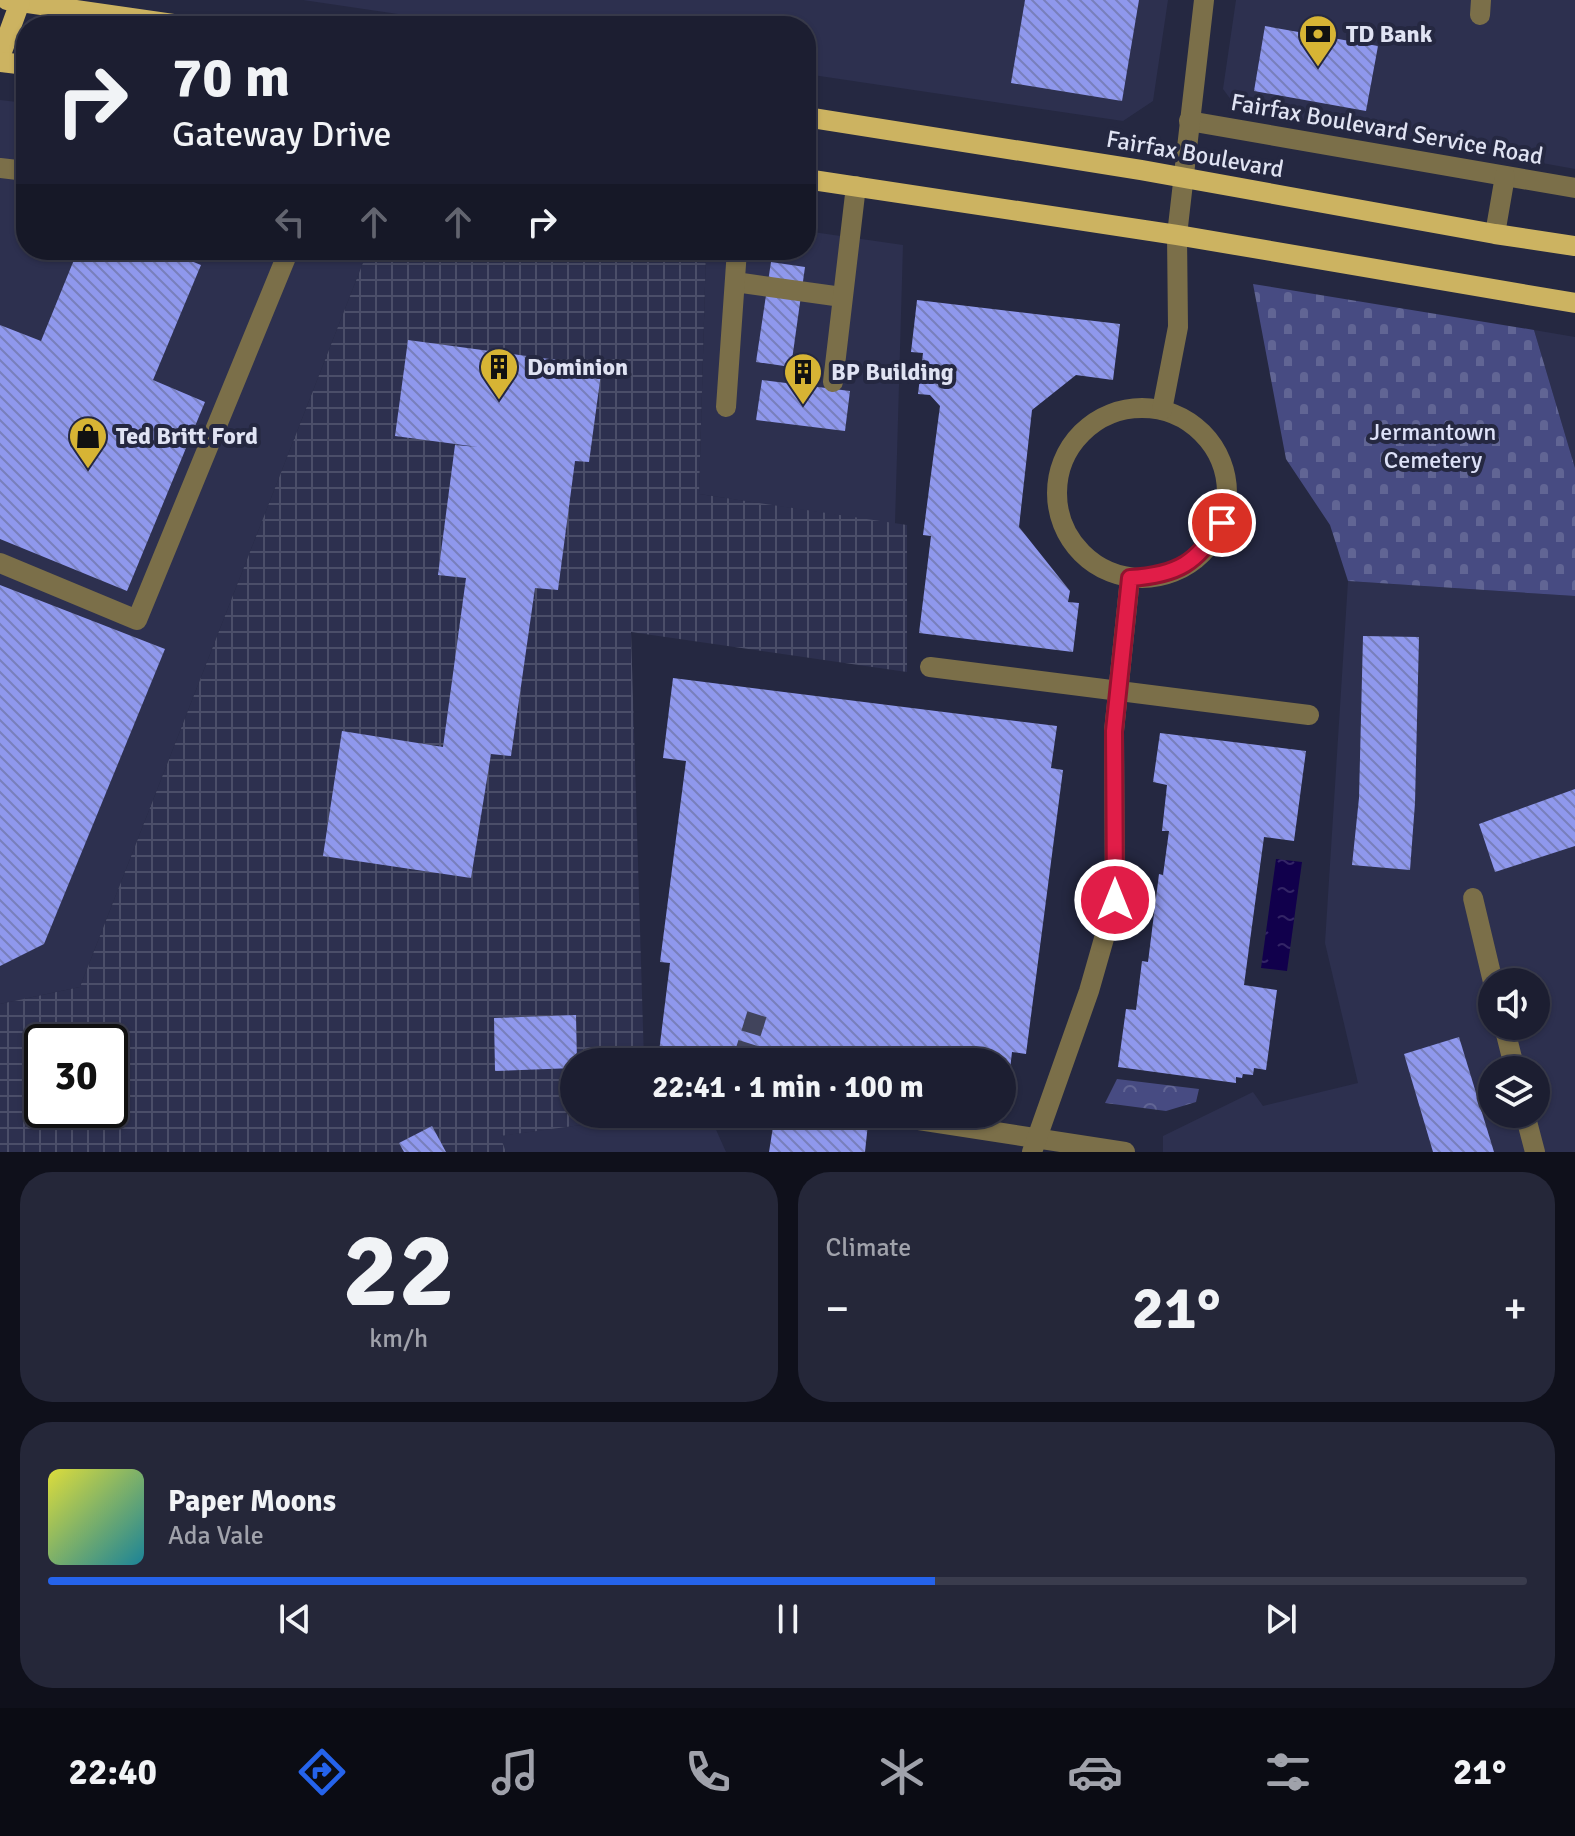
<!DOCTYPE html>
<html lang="en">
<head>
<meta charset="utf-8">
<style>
  body { margin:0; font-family:Signika,sans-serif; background:#252739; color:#f1f3f6; height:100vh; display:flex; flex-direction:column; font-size:30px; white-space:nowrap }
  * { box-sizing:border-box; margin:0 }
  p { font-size:26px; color:#a0a2ab }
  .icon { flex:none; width:44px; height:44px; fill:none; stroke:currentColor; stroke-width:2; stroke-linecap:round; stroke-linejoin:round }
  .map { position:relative; height:1152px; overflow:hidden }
  .panel { display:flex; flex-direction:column; gap:20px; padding:20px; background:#0f101b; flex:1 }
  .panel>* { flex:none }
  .top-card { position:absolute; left:16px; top:16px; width:800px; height:244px; border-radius:32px; box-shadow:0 2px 6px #0004,0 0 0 2px #3a3c4d; background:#1c1e31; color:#f1f3f6; overflow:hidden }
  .controls { position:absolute; left:1478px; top:968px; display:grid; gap:16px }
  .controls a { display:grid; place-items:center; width:72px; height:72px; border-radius:50%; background:#1c1e31; box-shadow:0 2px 6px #0004,0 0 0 2px #3a3c4d; font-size:40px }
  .speed { position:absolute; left:24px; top:1024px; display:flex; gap:16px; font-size:40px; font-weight:700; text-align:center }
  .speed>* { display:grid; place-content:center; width:104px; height:104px; border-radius:50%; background:#1c1e31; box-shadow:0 2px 6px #0004,0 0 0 2px #3a3c4d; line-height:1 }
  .speed .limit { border:4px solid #111; border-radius:12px; background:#fff; color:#111 }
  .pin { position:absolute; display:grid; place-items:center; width:68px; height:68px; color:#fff; margin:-34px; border:4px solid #fff; border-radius:50%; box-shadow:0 2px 8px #0007 }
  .me { position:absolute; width:88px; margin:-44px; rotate:0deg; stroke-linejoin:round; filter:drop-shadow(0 0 6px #0008) }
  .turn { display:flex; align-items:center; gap:28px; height:168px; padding:0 24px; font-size:36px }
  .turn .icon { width:104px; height:104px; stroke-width:2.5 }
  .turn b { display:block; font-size:56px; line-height:68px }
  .lanes { display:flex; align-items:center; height:76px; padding:0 24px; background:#0003; justify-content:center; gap:40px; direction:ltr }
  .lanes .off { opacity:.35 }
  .big { font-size:60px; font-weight:700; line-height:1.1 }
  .panel .card { flex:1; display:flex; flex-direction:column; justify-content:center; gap:12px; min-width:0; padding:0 28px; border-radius:32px; background:#252739 }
  .panel .dial { align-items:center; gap:0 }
  .dial b { font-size:104px; line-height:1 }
  .song { display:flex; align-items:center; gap:24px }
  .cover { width:96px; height:96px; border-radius:12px; background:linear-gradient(135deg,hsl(60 70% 55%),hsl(190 70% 35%)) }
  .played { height:8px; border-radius:4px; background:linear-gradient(90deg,#2563eb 60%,#3a3c4d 60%) }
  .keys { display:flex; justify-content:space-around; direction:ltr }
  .heat { display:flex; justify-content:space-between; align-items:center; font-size:44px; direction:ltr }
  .panel .tiles { flex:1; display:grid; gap:20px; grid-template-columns:1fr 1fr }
  .card:last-child { grid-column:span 2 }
  .trip { position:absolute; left:560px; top:1048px; width:456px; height:80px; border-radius:40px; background:#1c1e31; box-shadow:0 2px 6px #0004,0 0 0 2px #3a3c4d; font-weight:700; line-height:80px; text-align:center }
  .tabs { display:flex; height:128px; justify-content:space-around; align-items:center; background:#0b0c14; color:#a0a2ab }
  .tabs .icon { width:56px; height:56px }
  .tabs .selected { color:#2563eb }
  .tabs b { font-size:36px; color:#f1f3f6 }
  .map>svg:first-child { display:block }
  .built { fill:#2d304f; fill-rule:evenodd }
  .industrial { fill:url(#industrial-grid); fill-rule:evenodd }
  .cemetery { fill:url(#cemetery-stones) }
  .park { fill:url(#park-crowns) }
  .water { fill:url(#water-ripples) }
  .building { fill:url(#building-back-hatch) }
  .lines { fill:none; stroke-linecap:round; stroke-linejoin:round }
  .minor-tunnel { stroke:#41445c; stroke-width:20; stroke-dasharray:20 10; stroke-linecap:butt }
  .minor { stroke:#7b6f49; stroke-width:20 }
  .major { stroke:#ccb361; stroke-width:20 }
  .route-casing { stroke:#92132f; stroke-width:20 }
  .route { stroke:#e11d48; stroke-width:14 }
  .labels { text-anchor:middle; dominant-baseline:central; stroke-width:8; stroke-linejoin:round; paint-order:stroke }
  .poi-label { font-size:24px; font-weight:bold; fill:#e0e3f3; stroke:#252841; text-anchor:start }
  .street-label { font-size:24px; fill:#e0e3f3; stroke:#252841 }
  .park-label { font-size:24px; fill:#dde1f8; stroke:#252841 }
</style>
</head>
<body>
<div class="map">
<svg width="1575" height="1152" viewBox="0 0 1575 1152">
  <defs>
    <pattern id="industrial-grid" width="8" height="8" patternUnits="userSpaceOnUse" patternTransform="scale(2)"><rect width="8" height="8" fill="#2d304f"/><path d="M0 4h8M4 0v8" fill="none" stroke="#4b4e69"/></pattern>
    <pattern id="cemetery-stones" width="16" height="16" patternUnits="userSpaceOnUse" patternTransform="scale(2)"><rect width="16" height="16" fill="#474b82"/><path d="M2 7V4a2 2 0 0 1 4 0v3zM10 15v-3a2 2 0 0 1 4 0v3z" fill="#616594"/></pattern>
    <pattern id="park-crowns" width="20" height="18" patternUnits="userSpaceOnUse" patternTransform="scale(2)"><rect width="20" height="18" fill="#474b82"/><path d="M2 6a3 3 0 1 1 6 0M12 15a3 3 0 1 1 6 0" fill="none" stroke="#616594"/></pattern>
    <pattern id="water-ripples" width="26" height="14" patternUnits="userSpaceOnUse" patternTransform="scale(2)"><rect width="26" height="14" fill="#11004c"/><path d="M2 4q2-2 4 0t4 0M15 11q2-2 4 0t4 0" fill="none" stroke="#332566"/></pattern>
    <pattern id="building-back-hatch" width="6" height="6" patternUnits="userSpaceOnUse" patternTransform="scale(2)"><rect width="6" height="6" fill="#8f98ed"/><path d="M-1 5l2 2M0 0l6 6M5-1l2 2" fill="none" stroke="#787fbc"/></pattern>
  </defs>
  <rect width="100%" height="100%" fill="#252841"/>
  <!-- built -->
  <g class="built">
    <polygon points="303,0 1168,0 1153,101 1123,121 806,74 806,26 479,26"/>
    <polygon points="1236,0 1575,0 1575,169 1237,108 1223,89"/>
    <polygon points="0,100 26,103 26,250 368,250 80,987 0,1004"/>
    <polygon points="806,231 903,245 895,524 699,494 706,250 806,250"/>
    <polygon points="1534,330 1575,337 1575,468"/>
    <path d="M1348,581l227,15v556h-412v-16l90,-44 10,14 95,-23 -33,-140zM1492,982h44v44h-44zM1492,1070h44v44h-44z"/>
    <polygon points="663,1114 709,1114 726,1152 506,1152 499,1136"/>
  </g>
  <!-- industrial -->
  <path class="industrial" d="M368,250h338l-7,244 208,31v147l-276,-40 13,430h-70v52h72v2l-146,20 6,16h-506v-148l80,-17zM42,1042h68v68h-68z"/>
  <!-- cemetery -->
  <polygon class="cemetery" points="1253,284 1534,330 1575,468 1575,596 1348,581 1330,525 1286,459"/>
  <!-- park -->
  <polygon class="park" points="1117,1079 1199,1089 1196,1102 1166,1111 1105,1103"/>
  <!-- water -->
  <polygon class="water" points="1276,859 1302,862 1287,971 1261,968"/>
  <!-- building -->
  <g class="building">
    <polygon points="1025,0 1139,0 1122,101 1011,83"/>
    <polygon points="1265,26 1378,46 1366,111 1254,91"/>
    <polygon points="78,250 164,250 201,265 153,380 205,402 127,591 0,539 0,325 41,341"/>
    <polygon points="771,262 805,267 791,367 756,362"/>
    <polygon points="917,300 1120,324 1113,380 1076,375 1032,410 1019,527 1070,591 1068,602 1079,603 1073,652 919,633 931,536 923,535 940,406 930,395 918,394 923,353 911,352"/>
    <polygon points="408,340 602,366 589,462 575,461 558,590 535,588 511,756 491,754 471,878 323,856 342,731 443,747 466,578 438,575 455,445 478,447 395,436"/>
    <polygon points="762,380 850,391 845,431 756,420"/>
    <polygon points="0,585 165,649 44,944 0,966"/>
    <polygon points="1363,636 1419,637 1415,803 1410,870 1352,865 1359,798"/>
    <polygon points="673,678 1057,726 1051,768 1063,770 1026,1054 1012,1052 1007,1096 1002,1096 1002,1062 743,1062 659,1052 670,963 660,962 686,761 663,758"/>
    <polygon points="1160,733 1306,751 1294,841 1264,837 1244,985 1277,990 1266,1070 1254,1068 1253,1075 1243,1074 1242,1078 1236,1077 1236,1083 1118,1067 1126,1009 1136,1010 1142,961 1148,962 1159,874 1163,875 1169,831 1162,831 1167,785 1153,782"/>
    <polygon points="1575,789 1575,846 1495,872 1479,824"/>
    <polygon points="576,1015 577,1062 574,1062 574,1068 495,1071 494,1018"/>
    <polygon points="1459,1037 1494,1152 1433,1152 1404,1054"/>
    <polygon points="775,1114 869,1114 865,1152 769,1152"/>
    <polygon points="432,1126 446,1152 404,1152 399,1143"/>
  </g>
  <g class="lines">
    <!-- minor-tunnel -->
    <polyline class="minor-tunnel" points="742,1062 758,1011"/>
    <!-- minor -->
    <g class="minor">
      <polyline points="1480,15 1481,0"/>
      <polyline points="1189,121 1575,188"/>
      <polyline points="0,168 26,171"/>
      <polyline points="1495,234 1505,176"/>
      <polyline points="735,282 842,297"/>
      <polyline points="833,382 856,186"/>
      <polyline points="726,407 737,250"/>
      <circle cx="1142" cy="493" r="85"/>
      <polyline points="1162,410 1178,327 1177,235 1204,0"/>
      <polyline points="0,563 137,620 289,250"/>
      <polyline points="930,667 1309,715"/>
      <polyline points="1473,898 1493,982"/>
      <polyline points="1504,1026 1515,1070"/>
      <polyline points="880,1114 1125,1152"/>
      <polyline points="1525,1114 1535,1152"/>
      <polyline points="1032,1152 1089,991 1115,900 1114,731 1130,578"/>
    </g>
    <!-- major -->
    <g class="major">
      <polyline points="7,0 187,26"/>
      <polyline points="0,57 20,2"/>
      <polyline points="0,62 26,65"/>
      <polyline points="806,117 1141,170 1495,234 1575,246"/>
      <polyline points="806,179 1177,235 1575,303"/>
    </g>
  </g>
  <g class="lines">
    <defs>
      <path id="route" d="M1115,900l-1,-169 16,-153c48,-3 67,-15 92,-55"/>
    </defs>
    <!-- route casing -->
    <use href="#route" class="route-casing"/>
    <!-- route -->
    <use href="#route" class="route"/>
  </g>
  <!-- icons -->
  <defs>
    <symbol id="bank-pin" viewBox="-11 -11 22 30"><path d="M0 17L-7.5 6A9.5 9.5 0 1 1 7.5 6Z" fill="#d7b434" stroke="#252841"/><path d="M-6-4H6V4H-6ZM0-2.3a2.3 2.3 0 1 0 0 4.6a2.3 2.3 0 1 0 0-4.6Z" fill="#111"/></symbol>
    <symbol id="building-pin" viewBox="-11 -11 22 30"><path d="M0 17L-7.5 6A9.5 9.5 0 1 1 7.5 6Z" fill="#d7b434" stroke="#252841"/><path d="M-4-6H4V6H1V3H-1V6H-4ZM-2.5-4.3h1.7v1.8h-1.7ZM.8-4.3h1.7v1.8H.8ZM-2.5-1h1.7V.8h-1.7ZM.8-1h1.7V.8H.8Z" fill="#111"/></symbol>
    <symbol id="shop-pin" viewBox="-11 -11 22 30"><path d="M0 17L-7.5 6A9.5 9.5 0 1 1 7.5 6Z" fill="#d7b434" stroke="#252841"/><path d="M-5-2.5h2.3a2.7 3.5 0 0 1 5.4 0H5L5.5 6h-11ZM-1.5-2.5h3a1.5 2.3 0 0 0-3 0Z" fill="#111"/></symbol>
  </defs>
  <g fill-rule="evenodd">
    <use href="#bank-pin" x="1296" y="12" width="44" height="60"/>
    <use href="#building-pin" x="477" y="345" width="44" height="60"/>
    <use href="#building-pin" x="781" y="350" width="44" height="60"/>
    <use href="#shop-pin" x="66" y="414" width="44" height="60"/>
  </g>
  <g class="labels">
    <!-- poi labels -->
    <g class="poi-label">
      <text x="1346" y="34">TD Bank</text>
      <text x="527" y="367">Dominion</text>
      <text x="831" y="372">BP Building</text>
      <text x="116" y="436">Ted Britt Ford</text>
    </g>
    <!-- street labels -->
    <g class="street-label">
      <text transform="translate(1387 129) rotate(10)">Fairfax Boulevard Service Road</text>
      <text transform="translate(1195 154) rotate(10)">Fairfax Boulevard</text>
    </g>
    <!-- park labels -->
    <g class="park-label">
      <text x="1433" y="432">Jermantown<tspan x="1433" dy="28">Cemetery</tspan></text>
    </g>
  </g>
</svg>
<div class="controls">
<a><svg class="icon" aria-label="sound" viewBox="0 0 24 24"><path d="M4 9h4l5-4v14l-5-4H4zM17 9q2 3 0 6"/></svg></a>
<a><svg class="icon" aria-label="layers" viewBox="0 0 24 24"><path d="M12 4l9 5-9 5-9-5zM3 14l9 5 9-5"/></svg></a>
</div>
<div class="speed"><div class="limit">30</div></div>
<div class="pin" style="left:1222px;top:523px;background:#d93025"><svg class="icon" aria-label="arrive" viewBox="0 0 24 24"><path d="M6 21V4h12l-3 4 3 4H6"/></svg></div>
<svg class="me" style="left:1115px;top:900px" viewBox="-20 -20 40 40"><circle r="17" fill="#e11d48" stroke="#fff" stroke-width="3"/><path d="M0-11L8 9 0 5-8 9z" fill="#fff"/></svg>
<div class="trip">22:41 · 1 min · 100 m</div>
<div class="top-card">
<div class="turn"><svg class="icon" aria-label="right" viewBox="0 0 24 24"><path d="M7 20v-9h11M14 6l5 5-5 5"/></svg><div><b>70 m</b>Gateway Drive</div></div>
<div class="lanes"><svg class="icon off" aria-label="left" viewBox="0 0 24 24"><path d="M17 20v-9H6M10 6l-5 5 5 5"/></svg><svg class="icon off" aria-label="ahead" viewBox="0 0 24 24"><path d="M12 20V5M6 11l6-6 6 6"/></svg><svg class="icon off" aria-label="ahead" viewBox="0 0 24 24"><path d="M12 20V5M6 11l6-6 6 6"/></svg><svg class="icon" aria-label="right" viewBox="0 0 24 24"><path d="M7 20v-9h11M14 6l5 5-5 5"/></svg></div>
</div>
</div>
<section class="panel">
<div class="tiles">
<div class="card dial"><b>22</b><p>km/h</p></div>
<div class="card"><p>Climate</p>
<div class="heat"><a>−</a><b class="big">21°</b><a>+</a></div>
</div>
<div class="card">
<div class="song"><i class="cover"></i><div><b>Paper Moons</b><p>Ada Vale</p></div></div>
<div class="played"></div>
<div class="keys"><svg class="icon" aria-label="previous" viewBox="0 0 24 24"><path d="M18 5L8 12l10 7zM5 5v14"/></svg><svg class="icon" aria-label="pause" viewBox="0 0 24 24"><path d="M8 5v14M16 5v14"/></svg><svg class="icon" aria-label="next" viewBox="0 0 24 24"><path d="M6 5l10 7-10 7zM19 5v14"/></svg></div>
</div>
</div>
</section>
<nav class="tabs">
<b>22:40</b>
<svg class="icon selected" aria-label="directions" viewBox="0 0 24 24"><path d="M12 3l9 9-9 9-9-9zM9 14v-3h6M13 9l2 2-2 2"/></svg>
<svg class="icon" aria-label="music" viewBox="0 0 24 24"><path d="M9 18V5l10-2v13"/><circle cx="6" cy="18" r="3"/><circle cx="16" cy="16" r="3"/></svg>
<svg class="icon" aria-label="phone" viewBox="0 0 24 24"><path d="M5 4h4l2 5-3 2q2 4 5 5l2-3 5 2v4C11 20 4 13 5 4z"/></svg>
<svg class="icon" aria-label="climate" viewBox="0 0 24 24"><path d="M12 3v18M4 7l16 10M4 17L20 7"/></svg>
<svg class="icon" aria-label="car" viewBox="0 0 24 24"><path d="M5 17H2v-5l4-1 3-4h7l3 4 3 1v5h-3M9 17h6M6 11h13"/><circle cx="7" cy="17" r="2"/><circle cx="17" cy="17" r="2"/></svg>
<svg class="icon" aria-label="filters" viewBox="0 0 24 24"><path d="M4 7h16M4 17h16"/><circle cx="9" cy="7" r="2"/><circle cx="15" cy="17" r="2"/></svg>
<b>21°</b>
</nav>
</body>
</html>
